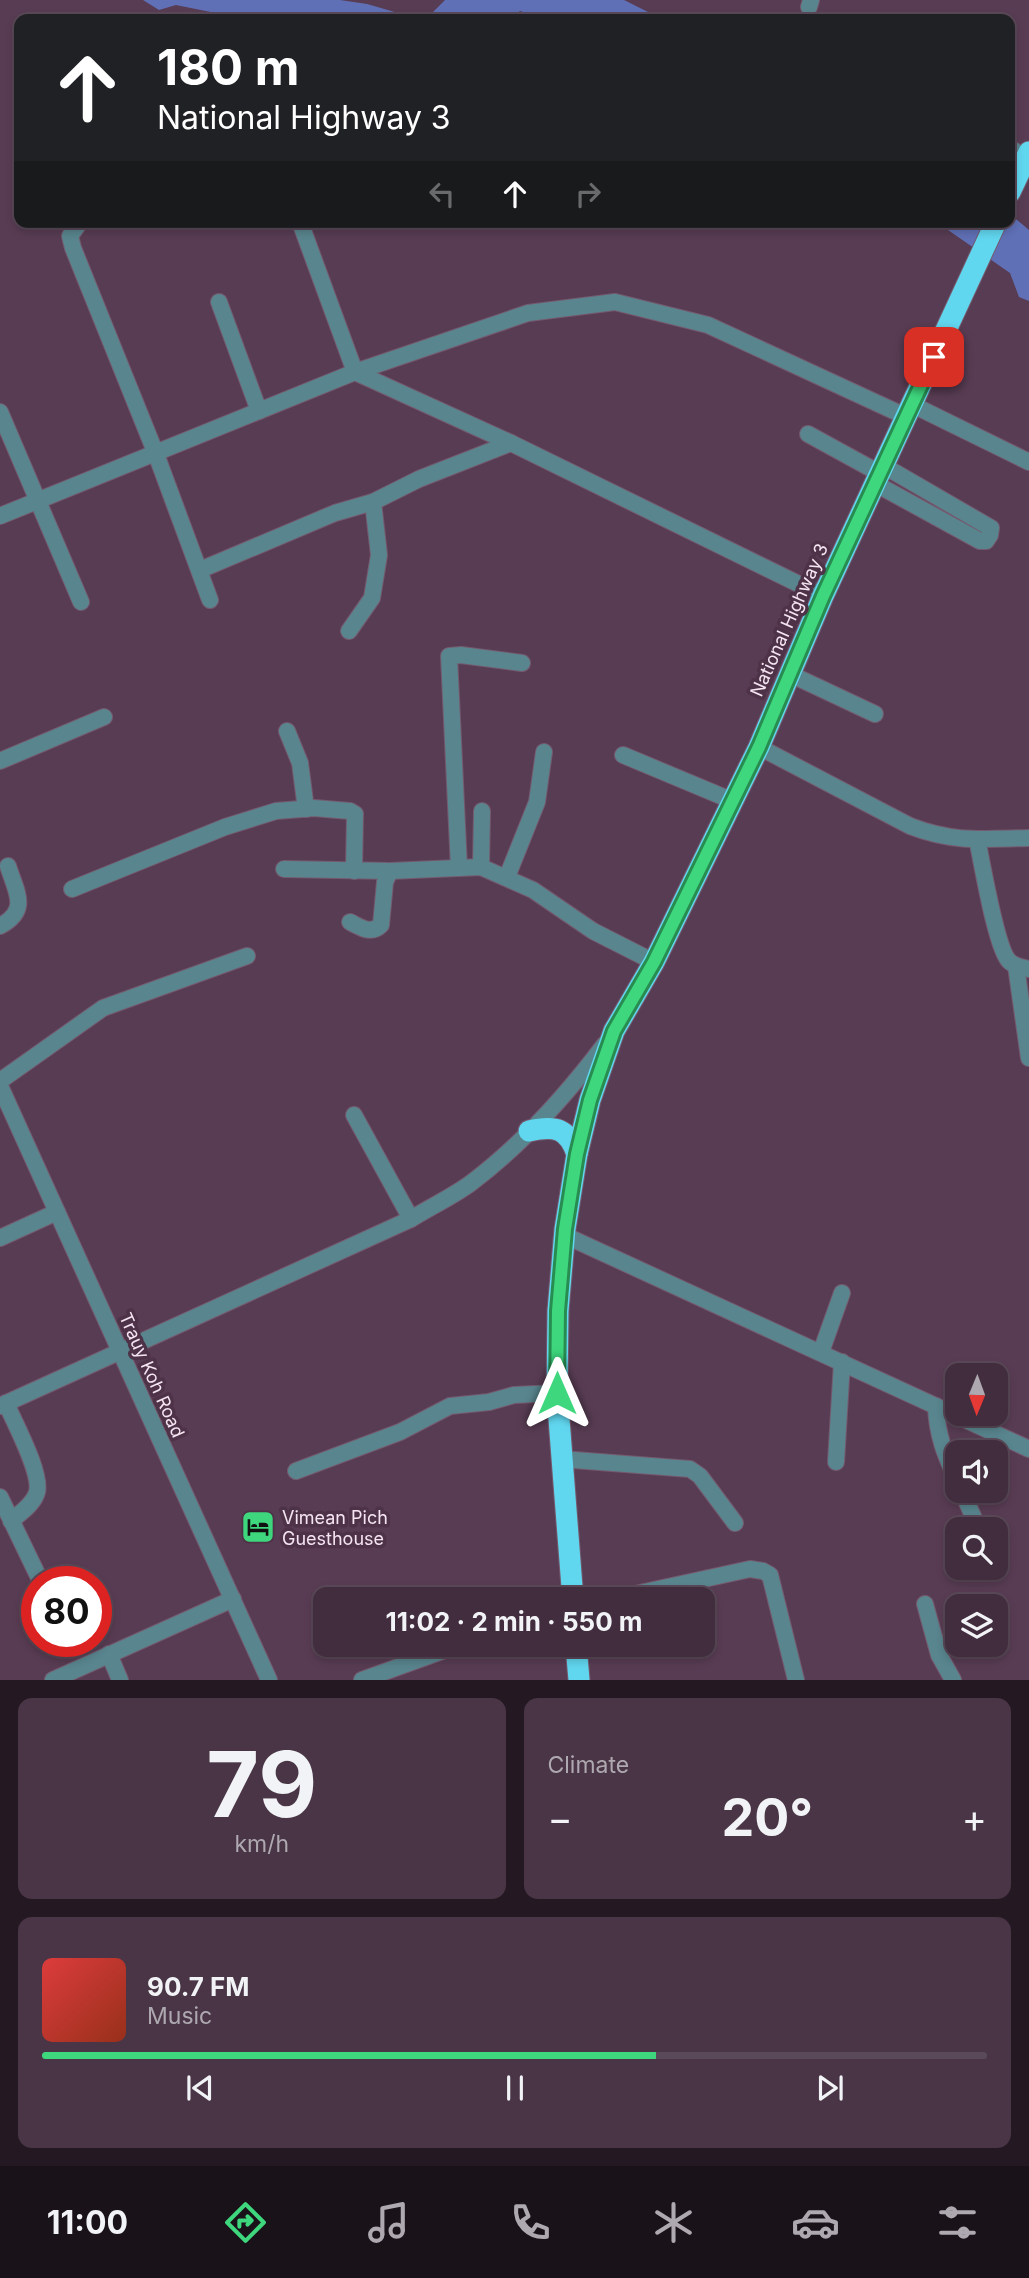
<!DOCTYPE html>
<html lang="en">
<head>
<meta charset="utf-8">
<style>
  body { margin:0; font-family:Inter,sans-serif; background:#493545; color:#f1f3f6; height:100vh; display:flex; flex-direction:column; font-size:26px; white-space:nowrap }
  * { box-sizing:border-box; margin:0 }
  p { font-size:23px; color:#aea8b0 }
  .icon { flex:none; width:38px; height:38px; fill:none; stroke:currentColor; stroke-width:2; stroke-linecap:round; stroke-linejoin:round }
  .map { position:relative; height:1680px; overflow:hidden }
  .side { display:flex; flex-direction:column; gap:18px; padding:18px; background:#241922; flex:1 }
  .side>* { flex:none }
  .guide { position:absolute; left:14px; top:14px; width:1001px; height:214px; border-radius:14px; box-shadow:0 4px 10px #0003,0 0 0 2px #5a4958; background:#202124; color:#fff; overflow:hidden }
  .needle { width:46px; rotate:181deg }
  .buttons { position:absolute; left:945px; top:1363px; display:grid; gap:14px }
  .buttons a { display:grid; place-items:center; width:63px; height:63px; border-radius:14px; background:#422d3e; box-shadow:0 4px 10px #0003,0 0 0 2px #5a4958; font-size:35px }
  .speed { position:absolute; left:21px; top:1566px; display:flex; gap:14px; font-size:35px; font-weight:700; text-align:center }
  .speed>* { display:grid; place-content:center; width:91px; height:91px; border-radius:50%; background:#422d3e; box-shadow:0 4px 10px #0003,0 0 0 2px #5a4958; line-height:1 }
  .speed .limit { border:10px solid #d22; background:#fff; color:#111 }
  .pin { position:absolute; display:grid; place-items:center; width:60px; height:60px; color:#fff; margin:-30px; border-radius:14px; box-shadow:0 4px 10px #0006 }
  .me { position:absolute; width:77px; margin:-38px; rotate:0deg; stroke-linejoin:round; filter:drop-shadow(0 0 5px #0008) }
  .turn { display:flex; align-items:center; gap:24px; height:147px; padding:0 28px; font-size:32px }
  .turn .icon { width:91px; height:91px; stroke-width:2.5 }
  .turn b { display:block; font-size:49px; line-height:60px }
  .lanes { display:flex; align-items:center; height:66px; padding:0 28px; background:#0003; justify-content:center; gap:35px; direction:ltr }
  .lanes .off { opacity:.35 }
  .big { font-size:52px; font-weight:700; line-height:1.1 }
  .side .widget { flex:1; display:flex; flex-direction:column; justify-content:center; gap:10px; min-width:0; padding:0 24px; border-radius:14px; background:#493545 }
  .side .dial { align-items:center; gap:0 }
  .dial b { font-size:91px; line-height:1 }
  .song { display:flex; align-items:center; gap:21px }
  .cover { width:84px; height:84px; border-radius:10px; background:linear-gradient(135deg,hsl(0 70% 55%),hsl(10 70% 35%)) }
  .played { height:7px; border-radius:4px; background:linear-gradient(90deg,#3ed77d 65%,#5a4958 65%) }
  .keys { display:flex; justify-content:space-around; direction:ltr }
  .heat { display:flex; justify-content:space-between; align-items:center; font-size:38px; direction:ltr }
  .side .tiles { flex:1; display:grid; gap:18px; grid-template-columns:1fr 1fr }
  .widget:last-child { grid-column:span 2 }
  .trip { position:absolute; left:313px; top:1587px; width:402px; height:70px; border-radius:14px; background:#422d3e; box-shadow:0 4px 10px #0003,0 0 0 2px #5a4958; font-weight:700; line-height:70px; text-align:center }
  .menu { display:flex; height:112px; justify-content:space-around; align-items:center; background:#1a1219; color:#aea8b0 }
  .menu .icon { width:49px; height:49px }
  .menu .selected { color:#3ed77d }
  .menu b { font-size:32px; color:#f1f3f6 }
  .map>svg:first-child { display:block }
  .water { fill:#6070b6 }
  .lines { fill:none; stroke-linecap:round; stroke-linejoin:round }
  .minor-casing { stroke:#745a6f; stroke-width:18 }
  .highway-casing { stroke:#745a6f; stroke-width:23 }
  .minor { stroke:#59858e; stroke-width:16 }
  .highway { stroke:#61d7ef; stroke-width:21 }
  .route-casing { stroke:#288c51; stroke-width:18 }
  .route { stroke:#3ed77d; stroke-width:12 }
  .labels { text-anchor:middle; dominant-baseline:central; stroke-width:7; stroke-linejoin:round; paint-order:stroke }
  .street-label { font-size:18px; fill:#f5e4f1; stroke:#4d3248 }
  .poi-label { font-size:18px; fill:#f5e4f1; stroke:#4d3248; text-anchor:start }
</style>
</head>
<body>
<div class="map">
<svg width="1029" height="1680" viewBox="0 0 1029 1680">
  <rect width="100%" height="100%" fill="#583c53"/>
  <!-- water -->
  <g class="water">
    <polygon points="143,0 340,0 367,4 405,15 432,13 445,0 624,0 656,16 666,19 543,19 520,11 510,19 245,19 176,5 159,10"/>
    <polygon points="1010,214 1029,230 1029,301 1019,297 1010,273 948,230 944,222 1010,222"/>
  </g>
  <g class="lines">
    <defs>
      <g id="minor">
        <polyline points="809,7 811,0"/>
        <polyline points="1010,148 1026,158"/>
        <polyline points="80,222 70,236 73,248 156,454 210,600"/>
        <polyline points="300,222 355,372 528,313 615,302 708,325 907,417"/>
        <polyline points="219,302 259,411"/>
        <polyline points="913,405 1029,462"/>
        <polyline points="0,412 81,602"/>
        <polyline points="808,434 881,474"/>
        <polyline points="876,484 980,541 986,541 990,535 991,528 884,466"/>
        <polyline points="0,516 355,372 511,443 823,596"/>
        <polyline points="200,570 335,513 373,502 419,479 511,443"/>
        <polyline points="349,631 372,598 379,555 373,502"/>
        <polyline points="790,674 875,714"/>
        <polyline points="287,731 300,763 306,809"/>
        <path d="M759,747l151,79c44,17 73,13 119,12"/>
        <polyline points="623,755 733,801"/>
        <polyline points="0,761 104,717"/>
        <path d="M977,839c5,23 19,109 32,122 6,6 13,6 20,8"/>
        <polyline points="481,867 482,811"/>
        <polyline points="459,868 449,656 461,655 522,663"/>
        <polyline points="284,869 390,871 481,867 533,890 593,931 654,962"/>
        <polyline points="507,877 537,802 544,752"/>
        <polyline points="72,889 225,827 276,811 314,808 350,811 355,814 354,871"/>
        <path d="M350,922c10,5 21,13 31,3l4,-43 5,-11"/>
        <path d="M0,926c30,-16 16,-34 8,-60"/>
        <polyline points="1016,966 1029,1058"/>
        <polyline points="0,1081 103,1008 247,956"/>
        <polyline points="0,1086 269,1680"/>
        <polyline points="354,1115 411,1219"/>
        <polyline points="564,1235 1029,1449"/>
        <polyline points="0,1238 57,1212"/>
        <polyline points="821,1352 842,1293"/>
        <path d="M6,1403c8,19 36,70 31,89 -3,12 -17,21 -26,29"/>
        <path d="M0,1406l411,-187c19,-12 41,-22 60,-36 49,-37 97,-90 134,-139"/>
        <path d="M936,1406c1,30 9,48 21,75"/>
        <polyline points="561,1459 690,1469 700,1476 735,1523"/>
        <polyline points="836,1462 842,1362"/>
        <polyline points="296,1471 400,1432 450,1406 489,1402 514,1395 557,1393"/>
        <polyline points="962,1491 979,1530"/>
        <polyline points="0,1497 41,1582"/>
        <polyline points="608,1600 750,1569 763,1571 770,1575 796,1680"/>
        <polyline points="925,1604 939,1655 953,1680"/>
        <polyline points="109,1654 120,1680"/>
        <polyline points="53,1680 233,1599"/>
        <polyline points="362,1680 459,1645"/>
      </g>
      <g id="highway">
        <polyline points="1010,192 1029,152"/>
        <path d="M529,1131c26,-6 39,-3 48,23"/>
        <polyline points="573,1600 557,1393 558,1311 565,1229 577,1154 590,1100 614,1031 654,962 759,747 823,596 996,222"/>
        <polyline points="576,1645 579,1680"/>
      </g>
    </defs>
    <!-- minor casing -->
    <use href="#minor" class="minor-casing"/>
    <!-- highway casing -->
    <use href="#highway" class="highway-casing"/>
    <!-- minor -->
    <use href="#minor" class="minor"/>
    <!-- highway -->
    <use href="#highway" class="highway"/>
  </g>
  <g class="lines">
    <defs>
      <polyline id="route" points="557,1393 558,1311 565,1229 577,1154 590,1100 614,1031 654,962 759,747 823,596 934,357"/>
    </defs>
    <!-- route casing -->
    <use href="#route" class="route-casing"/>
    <!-- route -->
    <use href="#route" class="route"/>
  </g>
  <!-- icons -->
  <defs>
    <symbol id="hotel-square" viewBox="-11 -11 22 22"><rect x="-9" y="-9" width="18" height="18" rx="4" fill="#3ed77d" stroke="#4d3248"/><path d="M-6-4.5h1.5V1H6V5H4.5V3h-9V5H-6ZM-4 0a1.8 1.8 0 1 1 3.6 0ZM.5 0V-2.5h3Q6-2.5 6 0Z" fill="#111"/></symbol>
  </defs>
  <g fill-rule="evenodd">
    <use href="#hotel-square" x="239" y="1508" width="38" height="38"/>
  </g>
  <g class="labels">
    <!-- street labels -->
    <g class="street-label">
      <text transform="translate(789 620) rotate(-66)">National Highway 3</text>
      <text transform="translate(152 1375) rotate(66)">Trauy Koh Road</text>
    </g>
    <!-- poi labels -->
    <g class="poi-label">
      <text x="282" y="1517">Vimean Pich<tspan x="282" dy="21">Guesthouse</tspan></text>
    </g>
  </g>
</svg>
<div class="buttons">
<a><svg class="needle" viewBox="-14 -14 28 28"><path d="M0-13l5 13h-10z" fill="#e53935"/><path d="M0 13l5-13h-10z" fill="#aea8b0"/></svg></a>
<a><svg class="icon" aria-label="sound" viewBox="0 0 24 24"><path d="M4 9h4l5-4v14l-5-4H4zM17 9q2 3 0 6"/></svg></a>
<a><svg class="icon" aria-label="search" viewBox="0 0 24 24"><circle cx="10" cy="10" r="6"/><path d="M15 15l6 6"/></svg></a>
<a><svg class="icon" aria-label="layers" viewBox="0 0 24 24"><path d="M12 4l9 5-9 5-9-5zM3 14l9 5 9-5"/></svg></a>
</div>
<div class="speed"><div class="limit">80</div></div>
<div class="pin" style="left:934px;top:357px;background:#d93025"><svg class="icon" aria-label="arrive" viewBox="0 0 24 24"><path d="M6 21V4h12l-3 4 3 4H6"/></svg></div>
<svg class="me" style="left:557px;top:1393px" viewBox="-20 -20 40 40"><path d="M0-17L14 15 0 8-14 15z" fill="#3ed77d" stroke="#fff" stroke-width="4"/></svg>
<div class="trip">11:02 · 2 min · 550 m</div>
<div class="guide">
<div class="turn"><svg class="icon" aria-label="ahead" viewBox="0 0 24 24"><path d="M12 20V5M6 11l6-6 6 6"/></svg><div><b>180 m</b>National Highway 3</div></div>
<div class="lanes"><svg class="icon off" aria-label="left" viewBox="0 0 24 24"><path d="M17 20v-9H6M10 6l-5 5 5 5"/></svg><svg class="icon" aria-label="ahead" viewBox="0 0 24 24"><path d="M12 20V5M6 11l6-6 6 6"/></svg><svg class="icon off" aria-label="right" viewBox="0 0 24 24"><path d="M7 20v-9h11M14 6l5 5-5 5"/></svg></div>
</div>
</div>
<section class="side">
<div class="tiles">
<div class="widget dial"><b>79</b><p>km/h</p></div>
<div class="widget"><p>Climate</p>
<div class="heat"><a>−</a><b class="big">20°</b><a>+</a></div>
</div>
<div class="widget">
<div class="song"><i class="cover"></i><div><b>90.7 FM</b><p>Music</p></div></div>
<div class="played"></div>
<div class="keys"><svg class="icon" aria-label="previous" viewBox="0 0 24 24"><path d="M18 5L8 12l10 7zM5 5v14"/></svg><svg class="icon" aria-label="pause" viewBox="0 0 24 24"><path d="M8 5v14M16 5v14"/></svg><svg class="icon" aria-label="next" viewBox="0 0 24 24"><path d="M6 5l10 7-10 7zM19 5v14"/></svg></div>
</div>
</div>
</section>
<nav class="menu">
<b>11:00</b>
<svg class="icon selected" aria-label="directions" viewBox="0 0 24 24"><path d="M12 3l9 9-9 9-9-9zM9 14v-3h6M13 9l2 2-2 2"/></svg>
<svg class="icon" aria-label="music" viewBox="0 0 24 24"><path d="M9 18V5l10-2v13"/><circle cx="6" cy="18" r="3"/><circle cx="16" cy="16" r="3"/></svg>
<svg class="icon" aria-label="phone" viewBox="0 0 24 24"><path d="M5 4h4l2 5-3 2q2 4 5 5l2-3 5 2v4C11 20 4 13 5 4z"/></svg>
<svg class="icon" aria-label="climate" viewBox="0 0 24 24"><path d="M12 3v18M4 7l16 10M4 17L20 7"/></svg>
<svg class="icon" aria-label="car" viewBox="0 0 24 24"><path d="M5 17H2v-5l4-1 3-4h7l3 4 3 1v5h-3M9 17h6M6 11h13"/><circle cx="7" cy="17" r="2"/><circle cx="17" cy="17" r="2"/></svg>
<svg class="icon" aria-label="filters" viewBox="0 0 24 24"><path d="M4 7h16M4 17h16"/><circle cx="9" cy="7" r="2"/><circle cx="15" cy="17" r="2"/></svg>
</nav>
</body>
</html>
